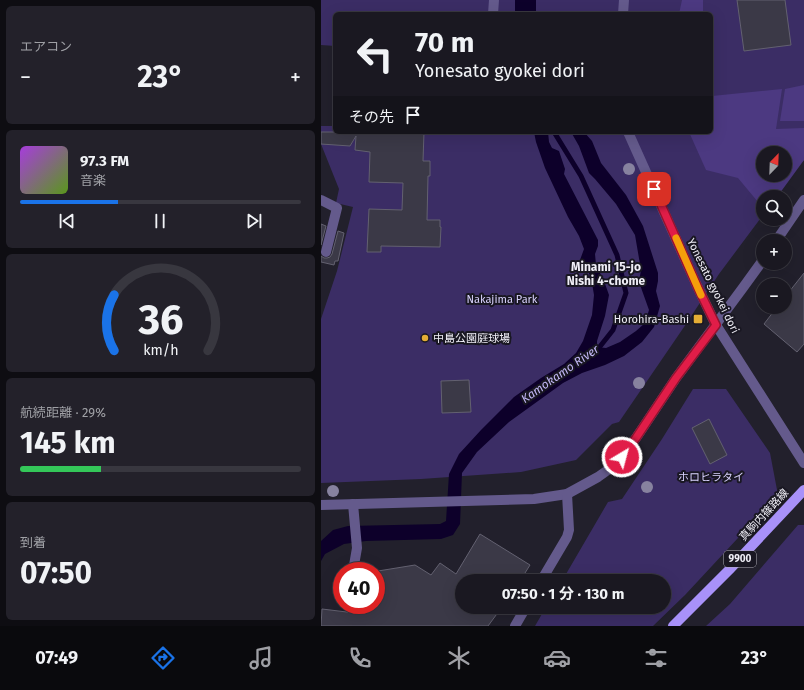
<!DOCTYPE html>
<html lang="ja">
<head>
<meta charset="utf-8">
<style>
  body { margin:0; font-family:"Fira Sans","Noto Sans JP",sans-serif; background:#23212a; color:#f1f3f6; height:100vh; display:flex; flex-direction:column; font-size:15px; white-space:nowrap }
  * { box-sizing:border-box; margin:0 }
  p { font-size:13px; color:#9fa0a5 }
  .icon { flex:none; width:22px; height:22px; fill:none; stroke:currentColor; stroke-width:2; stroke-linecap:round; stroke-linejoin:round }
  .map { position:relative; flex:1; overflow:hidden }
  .details { display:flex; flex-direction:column; gap:6px; padding:6px; background:#0e0d12; width:321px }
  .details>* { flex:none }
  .hud { position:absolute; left:12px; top:12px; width:380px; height:122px; border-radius:6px; box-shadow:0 4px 16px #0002,0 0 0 1px #38373f; background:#1a1821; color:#f1f3f6; overflow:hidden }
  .needle { width:26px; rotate:23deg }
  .tools { position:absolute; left:435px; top:146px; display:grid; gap:8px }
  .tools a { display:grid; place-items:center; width:36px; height:36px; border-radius:50%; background:#1a1821; box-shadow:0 4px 16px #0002,0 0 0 1px #38373f; font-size:20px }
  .speed { position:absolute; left:12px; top:562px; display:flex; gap:8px; font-size:20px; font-weight:700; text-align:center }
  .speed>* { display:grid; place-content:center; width:52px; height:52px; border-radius:50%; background:#1a1821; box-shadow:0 4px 16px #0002,0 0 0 1px #38373f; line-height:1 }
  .speed .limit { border:6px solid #d22; background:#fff; color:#111 }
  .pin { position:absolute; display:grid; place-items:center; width:34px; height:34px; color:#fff; margin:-17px; border-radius:8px; box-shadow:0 2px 6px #0006 }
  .me { position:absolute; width:44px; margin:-22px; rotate:37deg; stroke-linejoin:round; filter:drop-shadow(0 0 3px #0008) }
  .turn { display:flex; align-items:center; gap:14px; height:84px; padding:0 16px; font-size:18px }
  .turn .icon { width:52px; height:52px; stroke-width:2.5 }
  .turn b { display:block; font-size:28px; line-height:34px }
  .then { display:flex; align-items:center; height:38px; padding:0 16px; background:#0003; gap:8px; font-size:15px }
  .big { font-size:30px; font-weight:700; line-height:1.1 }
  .details .tile { flex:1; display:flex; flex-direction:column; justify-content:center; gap:6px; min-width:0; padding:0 14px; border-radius:6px; background:#23212a }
  .details .dial { align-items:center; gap:0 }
  .dial svg { height:104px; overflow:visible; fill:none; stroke:#38373f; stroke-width:7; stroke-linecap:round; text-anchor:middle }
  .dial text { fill:#f1f3f6; stroke:none }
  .song { display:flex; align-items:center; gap:12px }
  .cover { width:48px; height:48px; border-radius:6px; background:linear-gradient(135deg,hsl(280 70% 55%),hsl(90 70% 35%)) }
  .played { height:4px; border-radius:2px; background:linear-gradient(90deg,#1a73e8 35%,#38373f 35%) }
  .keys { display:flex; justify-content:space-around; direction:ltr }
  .heat { display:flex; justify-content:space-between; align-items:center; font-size:22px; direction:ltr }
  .charge { height:6px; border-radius:3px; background:linear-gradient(90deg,#34c759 29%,#38373f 0) }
  .trip { position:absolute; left:134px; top:574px; width:216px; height:40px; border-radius:20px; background:#1a1821; box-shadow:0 4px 16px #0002,0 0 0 1px #38373f; font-weight:700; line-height:40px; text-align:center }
  .tabs { display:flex; height:64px; justify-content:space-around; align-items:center; background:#0a0a0d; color:#9fa0a5 }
  .tabs .icon { width:28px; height:28px }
  .tabs .current { color:#1a73e8 }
  .tabs b { font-size:18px; color:#f1f3f6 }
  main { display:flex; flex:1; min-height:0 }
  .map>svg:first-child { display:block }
  .green { fill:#3b2d65; fill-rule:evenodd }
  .forest { fill:#4c3981; fill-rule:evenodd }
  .water { fill:#0d002a }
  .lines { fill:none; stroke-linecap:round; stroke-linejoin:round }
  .stream { stroke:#0d002a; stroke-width:5 }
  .building { fill:#3b3947; stroke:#636170 }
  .minor { stroke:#645a8c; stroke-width:10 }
  .major { stroke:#a891f9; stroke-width:10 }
  .tree { fill:#87829f }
  .route-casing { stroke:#92132f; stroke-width:10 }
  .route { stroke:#e11d48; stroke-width:7 }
  .slow { stroke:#f59e0b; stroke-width:7 }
  .poi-dot { fill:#e4ad35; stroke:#191722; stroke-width:1.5 }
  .labels { text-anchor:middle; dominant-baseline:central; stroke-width:4; stroke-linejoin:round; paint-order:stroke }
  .shield { fill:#191722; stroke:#afaeb6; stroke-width:1 }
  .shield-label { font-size:10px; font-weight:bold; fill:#efeef6 }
  .street-label { font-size:11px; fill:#efeef6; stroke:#191722 }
  .park-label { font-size:11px; fill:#d9d2fd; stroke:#191722 }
  .poi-label { font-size:11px; fill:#efeef6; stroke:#191722; text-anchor:end }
  .neighbourhood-label { font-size:12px; font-weight:bold; fill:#efeef6; stroke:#191722 }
  .water-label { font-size:12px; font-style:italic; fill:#c2b7f5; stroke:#191722 }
</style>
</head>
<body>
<main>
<section class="details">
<div class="tile"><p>エアコン</p>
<div class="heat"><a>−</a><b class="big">23°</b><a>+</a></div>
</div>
<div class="tile">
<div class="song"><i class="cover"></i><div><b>97.3 FM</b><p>音楽</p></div></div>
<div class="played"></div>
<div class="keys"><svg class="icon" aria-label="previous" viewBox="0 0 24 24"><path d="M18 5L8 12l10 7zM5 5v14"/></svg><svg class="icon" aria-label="pause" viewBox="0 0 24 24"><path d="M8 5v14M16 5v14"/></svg><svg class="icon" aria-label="next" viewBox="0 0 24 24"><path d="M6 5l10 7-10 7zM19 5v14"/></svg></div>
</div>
<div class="tile dial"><svg viewBox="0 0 100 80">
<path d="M14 69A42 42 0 1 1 86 69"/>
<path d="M14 69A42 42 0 0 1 14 26" stroke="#1a73e8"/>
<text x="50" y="56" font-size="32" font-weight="700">36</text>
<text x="50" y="72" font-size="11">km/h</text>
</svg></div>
<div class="tile"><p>航続距離 · 29%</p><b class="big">145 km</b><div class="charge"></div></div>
<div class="tile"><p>到着</p><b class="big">07:50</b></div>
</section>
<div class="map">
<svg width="483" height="626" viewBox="0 0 483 626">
  <rect width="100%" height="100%" fill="#22202c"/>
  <!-- green -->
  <g class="green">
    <path d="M0,0h483v160l-41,37v18l-44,59 -35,53 -65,95 -7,2 -36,36 -55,12 -100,7 -100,4v-164l16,-48 16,-64 -17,-4 3,-14 -18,-45v-18h14v6h376v-118h-376v32l-14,-1zM442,153h22v22h-22z"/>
    <polygon points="372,389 405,389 449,453 457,495 364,595 332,626 214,626 225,607 343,607 343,581 241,581 287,502 301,499 341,439"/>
    <polygon points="477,525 483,525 483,626 385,626 409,604"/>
  </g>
  <!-- forest -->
  <g class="forest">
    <polygon points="361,0 382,0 382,14 358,14"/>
    <polygon points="483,85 483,121 459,121 464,89"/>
    <path d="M461,89l-6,40 28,-1v32l-27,37h-14v11l-25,-30 -32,-8 -17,-38h22v-38l1,2zM442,153h22v22h-22z"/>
  </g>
  <!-- water -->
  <g class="water">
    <rect x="194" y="0" width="21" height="14"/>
    <polygon points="213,132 227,132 228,142 231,148 238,151 244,169 243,174 277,240 277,246 274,254 275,265 283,281 288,295 284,316 276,341 276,347 285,348 299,342 315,331 324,323 328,310 318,282 320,270 314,235 295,204 274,179 268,173 258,146 250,132 263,132 271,141 280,163 305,195 322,226 337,273 337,281 335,291 339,306 333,327 321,342 303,356 284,365 261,373 242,383 188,422 156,452 141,473 139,524 132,535 120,539 45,541 23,544 4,554 0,561 0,541 12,530 27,526 119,524 125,521 128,474 138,454 160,430 193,397 220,378 243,364 255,353 262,341 271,315 273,295 270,277 265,267 259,260 263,249 258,236 247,217 224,168 215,142"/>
  </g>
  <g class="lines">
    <!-- stream -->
    <polyline class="stream" points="233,132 260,176 296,255 305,293 292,330 277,349 274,351"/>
  </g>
  <!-- building -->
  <g class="building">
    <polygon points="416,0 464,0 470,45 423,51"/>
    <polygon points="0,132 103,132 102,161 109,161 109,176 107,176 106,220 119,220 119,227 120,227 119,247 60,246 60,252 46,252 48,209 81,210 82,183 48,182 49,152 34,150 35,136 29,146 0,144"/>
    <polygon points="0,224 5,226 0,245"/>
    <polygon points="17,231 23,233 17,261 14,261 13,265 0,262 0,256 3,258 6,258 9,257 11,254"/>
    <polygon points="483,273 483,344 476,352 443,324 456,307 464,307 464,297"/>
    <polygon points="148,380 150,412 121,413 120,381"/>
    <polygon points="388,419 406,455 389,464 371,428"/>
    <polygon points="159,534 209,565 199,581 141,581 141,607 181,607 167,626 0,626 1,609 34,613 34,608 44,610 45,605 55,605 55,584 59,584 57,571 94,565 110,575 119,563 135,574"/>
  </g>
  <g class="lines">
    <!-- minor -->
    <g class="minor">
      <polyline points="172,14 173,0"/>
      <polyline points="302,14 303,0"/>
      <polyline points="307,132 377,288 395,325 483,463"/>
      <polyline points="0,200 16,208 5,252"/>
      <polyline points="455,241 483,200"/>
      <polyline points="32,504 36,548 32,571"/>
      <polyline points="0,505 213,499 246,494 277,477 291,467 301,457 315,438 355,378 421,289 442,260"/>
      <polyline points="220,581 246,537 248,530 246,494"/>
      <polyline points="194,626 205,607"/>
    </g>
    <!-- major -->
    <polyline class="major" points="352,626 408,570 483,490"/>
  </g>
  <!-- trees -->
  <g class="tree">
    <circle cx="308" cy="169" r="6"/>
    <circle cx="318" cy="383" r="6"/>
    <circle cx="326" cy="487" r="6"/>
    <circle cx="12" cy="491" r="6"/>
  </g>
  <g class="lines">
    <defs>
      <polyline id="route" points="301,457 315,438 355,378 395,325 377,288 333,189"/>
    </defs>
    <!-- route casing -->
    <use href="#route" class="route-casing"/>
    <!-- route -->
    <use href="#route" class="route"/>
    <!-- slow -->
    <polyline class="slow" points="355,238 380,295"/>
  </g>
  <!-- markers -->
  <g class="poi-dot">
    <rect x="372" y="314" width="10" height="10" rx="2"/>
    <circle cx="104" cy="338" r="4"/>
  </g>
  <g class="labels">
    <!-- shield labels -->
    <rect class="shield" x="403" y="551" width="32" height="16" rx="3"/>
    <g class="shield-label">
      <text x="419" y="559">9900</text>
    </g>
    <!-- street labels -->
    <g class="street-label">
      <text transform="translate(392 286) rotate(64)">Yonesato gyokei dori</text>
      <text transform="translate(443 515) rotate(-47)">真駒内篠路線</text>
    </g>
    <!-- park labels -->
    <g class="park-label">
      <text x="181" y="299">Nakajima Park</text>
      <text x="390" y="477">ホロヒラタイ</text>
    </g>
    <!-- poi labels -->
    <g class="poi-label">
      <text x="368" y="319">Horohira-Bashi</text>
      <text x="112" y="338" text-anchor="start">中島公園庭球場</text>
    </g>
    <!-- neighbourhood labels -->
    <g class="neighbourhood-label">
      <text x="285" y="267">Minami 15-jo<tspan x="285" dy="14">Nishi 4-chome</tspan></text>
    </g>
    <!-- water labels -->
    <g class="water-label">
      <text transform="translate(239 374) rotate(-35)">Kamokamo River</text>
    </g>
  </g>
</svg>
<div class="tools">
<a><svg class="needle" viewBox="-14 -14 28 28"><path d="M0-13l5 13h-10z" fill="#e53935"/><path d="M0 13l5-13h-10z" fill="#9fa0a5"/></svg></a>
<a><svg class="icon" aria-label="search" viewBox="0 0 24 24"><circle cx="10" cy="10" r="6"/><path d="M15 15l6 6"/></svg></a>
<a>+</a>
<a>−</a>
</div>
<div class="speed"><div class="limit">40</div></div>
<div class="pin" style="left:333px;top:189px;background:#d93025"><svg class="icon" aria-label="arrive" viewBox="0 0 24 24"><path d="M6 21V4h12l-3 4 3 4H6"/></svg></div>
<svg class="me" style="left:301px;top:457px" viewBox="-20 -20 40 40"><circle r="17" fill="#e11d48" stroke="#fff" stroke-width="3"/><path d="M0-11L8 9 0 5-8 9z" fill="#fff"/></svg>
<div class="trip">07:50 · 1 分 · 130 m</div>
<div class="hud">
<div class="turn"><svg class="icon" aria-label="left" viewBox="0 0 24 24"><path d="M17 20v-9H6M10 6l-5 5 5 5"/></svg><div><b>70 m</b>Yonesato gyokei dori</div></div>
<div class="then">その先<svg class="icon" aria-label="arrive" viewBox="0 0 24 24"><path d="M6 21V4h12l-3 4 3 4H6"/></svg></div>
</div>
</div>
</main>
<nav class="tabs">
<b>07:49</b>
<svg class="icon current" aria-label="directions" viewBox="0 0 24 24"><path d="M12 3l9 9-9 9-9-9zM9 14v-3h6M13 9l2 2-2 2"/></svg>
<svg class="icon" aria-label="music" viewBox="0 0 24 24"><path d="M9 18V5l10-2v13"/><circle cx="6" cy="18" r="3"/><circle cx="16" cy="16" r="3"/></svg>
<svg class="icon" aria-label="phone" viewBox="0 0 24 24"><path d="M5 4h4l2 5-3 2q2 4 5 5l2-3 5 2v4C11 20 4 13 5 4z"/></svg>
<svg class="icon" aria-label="climate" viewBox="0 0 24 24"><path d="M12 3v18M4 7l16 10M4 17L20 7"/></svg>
<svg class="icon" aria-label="car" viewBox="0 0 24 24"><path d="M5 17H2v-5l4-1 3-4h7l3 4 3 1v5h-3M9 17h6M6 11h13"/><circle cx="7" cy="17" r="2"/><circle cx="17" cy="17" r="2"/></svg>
<svg class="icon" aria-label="filters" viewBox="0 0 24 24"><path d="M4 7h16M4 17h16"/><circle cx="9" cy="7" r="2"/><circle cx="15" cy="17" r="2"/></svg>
<b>23°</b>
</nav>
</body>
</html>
